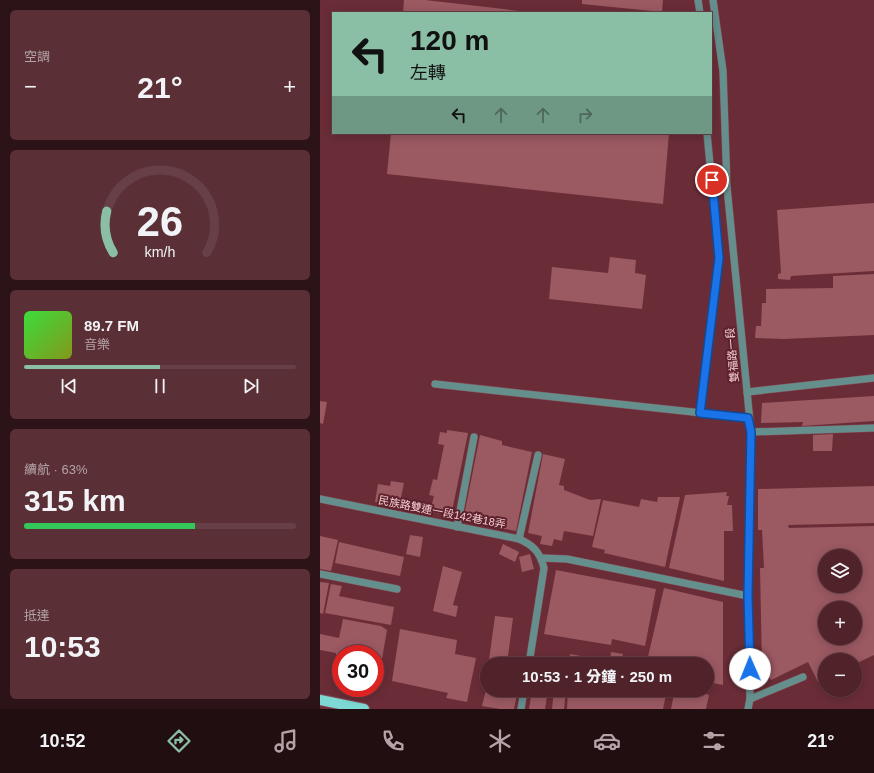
<!DOCTYPE html>
<html lang="zh-TW">
<head>
<meta charset="utf-8">
<style>
  body { margin:0; font-family:Helvetica,"Noto Sans TC",sans-serif; background:#5a2f35; color:#f1f3f6; height:100vh; display:flex; flex-direction:column; font-size:15px; white-space:nowrap }
  * { box-sizing:border-box; margin:0 }
  p { font-size:13px; color:#b4a4a8 }
  .icon { flex:none; width:22px; height:22px; fill:none; stroke:currentColor; stroke-width:2; stroke-linecap:round; stroke-linejoin:round }
  .map { position:relative; flex:1; overflow:hidden }
  .side { display:flex; flex-direction:column; gap:10px; padding:10px; background:#2c1317; width:320px }
  .side>* { flex:none }
  .hud { position:absolute; left:12px; top:12px; width:380px; height:122px; border-radius:0px; box-shadow:0 2px 10px #0003,0 0 0 1px #673f46; background:#8abfa5; color:#111; overflow:hidden }
  .fabs { position:absolute; left:498px; top:549px; display:grid; gap:8px }
  .fabs a { display:grid; place-items:center; width:44px; height:44px; border-radius:50%; background:#502229; box-shadow:0 2px 10px #0003,0 0 0 1px #673f46; font-size:20px }
  .speed { position:absolute; left:12px; top:645px; display:flex; gap:8px; font-size:20px; font-weight:700; text-align:center }
  .speed>* { display:grid; place-content:center; width:52px; height:52px; border-radius:50%; background:#502229; box-shadow:0 2px 10px #0003,0 0 0 1px #673f46; line-height:1 }
  .speed .limit { border:6px solid #d22; background:#fff; color:#111 }
  .pin { position:absolute; display:grid; place-items:center; width:34px; height:34px; color:#fff; margin:-17px; border:2px solid #fff; border-radius:50%; box-shadow:0 1px 4px #0007 }
  .me { position:absolute; width:44px; margin:-22px; rotate:359deg; stroke-linejoin:round; filter:drop-shadow(0 0 3px #0008) }
  .turn { display:flex; align-items:center; gap:14px; height:84px; padding:0 12px; font-size:18px }
  .turn .icon { width:52px; height:52px; stroke-width:2.5 }
  .turn b { display:block; font-size:28px; line-height:34px }
  .lanes { display:flex; align-items:center; height:38px; padding:0 12px; background:#0003; justify-content:center; gap:20px; direction:ltr }
  .lanes .off { opacity:.35 }
  .big { font-size:30px; font-weight:800; line-height:1.1 }
  .side .card { flex:1; display:flex; flex-direction:column; justify-content:center; gap:6px; min-width:0; padding:0 14px; border-radius:6px; background:#5a2f35 }
  .side .dial { align-items:center; gap:0 }
  .dial svg { height:104px; overflow:visible; fill:none; stroke:#673f46; stroke-width:7; stroke-linecap:round; text-anchor:middle }
  .dial text { fill:#f1f3f6; stroke:none }
  .song { display:flex; align-items:center; gap:12px }
  .cover { width:48px; height:48px; border-radius:6px; background:linear-gradient(135deg,hsl(120 70% 55%),hsl(70 70% 35%)) }
  .played { height:4px; border-radius:2px; background:linear-gradient(90deg,#8abfa5 50%,#673f46 50%) }
  .keys { display:flex; justify-content:space-around; direction:ltr }
  .heat { display:flex; justify-content:space-between; align-items:center; font-size:22px; direction:ltr }
  .charge { height:6px; border-radius:3px; background:linear-gradient(90deg,#34c759 63%,#673f46 0) }
  .trip { position:absolute; left:160px; top:657px; width:234px; height:40px; border-radius:20px; background:#502229; box-shadow:0 2px 10px #0003,0 0 0 1px #673f46; font-weight:800; line-height:40px; text-align:center }
  .tab-bar { display:flex; height:64px; justify-content:space-around; align-items:center; background:#200e10; color:#b4a4a8 }
  .tab-bar .icon { width:28px; height:28px }
  .tab-bar .current { color:#8abfa5 }
  .tab-bar b { font-size:18px; color:#f1f3f6 }
  main { display:flex; flex:1; min-height:0 }
  .map>svg:first-child { display:block }
  .building { fill:#9b5962; fill-rule:evenodd }
  .lines { fill:none; stroke-linecap:round; stroke-linejoin:round }
  .minor-casing { stroke:#864d56; stroke-width:8 }
  .major-casing { stroke:#864d56; stroke-width:12 }
  .minor { stroke:#658f8d; stroke-width:7 }
  .major { stroke:#7ed9d5; stroke-width:10 }
  .route-casing { stroke:#114b97; stroke-width:10 }
  .route { stroke:#1a73e8; stroke-width:7 }
  .labels { text-anchor:middle; dominant-baseline:central; stroke-width:4; stroke-linejoin:round; paint-order:stroke }
  .street-label { font-size:11px; fill:#f4cdd1; stroke:#5e222d }
</style>
</head>
<body>
<main>
<section class="side">
<div class="card"><p>空調</p>
<div class="heat"><a>−</a><b class="big">21°</b><a>+</a></div>
</div>
<div class="card dial"><svg viewBox="0 0 100 80">
<path d="M14 69A42 42 0 1 1 86 69"/>
<path d="M14 69A42 42 0 0 1 9 37" stroke="#8abfa5"/>
<text x="50" y="56" font-size="32" font-weight="700">26</text>
<text x="50" y="72" font-size="11">km/h</text>
</svg></div>
<div class="card">
<div class="song"><i class="cover"></i><div><b>89.7 FM</b><p>音樂</p></div></div>
<div class="played"></div>
<div class="keys"><svg class="icon" aria-label="previous" viewBox="0 0 24 24"><path d="M18 5L8 12l10 7zM5 5v14"/></svg><svg class="icon" aria-label="pause" viewBox="0 0 24 24"><path d="M8 5v14M16 5v14"/></svg><svg class="icon" aria-label="next" viewBox="0 0 24 24"><path d="M6 5l10 7-10 7zM19 5v14"/></svg></div>
</div>
<div class="card"><p>續航 · 63%</p><b class="big">315 km</b><div class="charge"></div></div>
<div class="card"><p>抵達</p><b class="big">10:53</b></div>
</section>
<div class="map">
<svg width="554" height="709" viewBox="0 0 554 709">
  <rect width="100%" height="100%" fill="#6a2d37"/>
  <!-- building -->
  <g class="building">
    <polygon points="84,0 105,0 217,13 83,13"/>
    <polygon points="262,0 343,0 342,12 262,4"/>
    <polygon points="71,133 349,133 343,204 67,174"/>
    <polygon points="554,203 554,271 471,276 470,280 458,279 458,274 461,273 457,210"/>
    <polygon points="290,257 316,260 315,273 326,275 322,309 229,299 232,267 288,273"/>
    <polygon points="554,274 554,335 464,339 435,338 436,326 441,326 442,303 446,303 446,289 513,288 513,276"/>
    <polygon points="554,396 554,421 482,426 483,422 441,423 442,403"/>
    <polygon points="0,401 7,402 3,424 0,423"/>
    <polygon points="127,430 148,433 131,516 110,512 114,496 109,495 113,479 117,480 124,445 118,444 120,432 127,433"/>
    <polygon points="513,434 512,451 493,451 493,435"/>
    <polygon points="160,435 182,441 182,445 212,452 196,531 143,521"/>
    <polygon points="223,454 245,459 239,485 244,486 244,490 270,500 281,499 273,536 244,531 242,541 234,539 232,546 220,544 222,536 208,533"/>
    <polygon points="71,481 84,483 79,507 55,502 58,484 70,486"/>
    <path d="M554,486v37l-86,2 1,3 85,-2v129l-19,9v-4h-30v18l-7,4 -10,-20 -37,18 -9,-15 -2,-97h4l-2,-38h-4v-41zM505,556h30v30h-30zM505,608h30v30h-30z"/>
    <polygon points="407,492 406,496 409,496 407,505 412,505 413,531 404,531 404,581 349,568 365,495"/>
    <polygon points="338,497 360,497 345,567 284,553 285,550 272,547 283,500 319,507 321,499 337,502"/>
    <polygon points="90,535 103,537 100,557 86,554"/>
    <polygon points="0,536 18,540 11,571 0,569"/>
    <polygon points="19,542 84,557 80,576 15,563"/>
    <polygon points="183,544 199,552 195,562 179,554"/>
    <polygon points="210,554 214,569 202,572 199,557"/>
    <polygon points="123,566 142,572 133,605 138,606 136,617 113,611"/>
    <polygon points="236,570 336,589 325,646 292,639 291,645 224,634"/>
    <polygon points="0,582 9,583 3,614 0,613"/>
    <polygon points="11,584 22,586 19,596 74,607 71,625 5,613"/>
    <polygon points="344,588 403,602 403,685 387,682 387,664 342,664 327,661"/>
    <polygon points="175,616 193,618 187,664 171,664 172,661 169,660"/>
    <polygon points="23,619 61,626 67,630 57,688 55,688 55,654 21,654 21,659 16,658 16,653 0,650 0,634 19,638"/>
    <polygon points="80,629 137,640 135,654 156,658 147,702 126,698 128,693 72,681"/>
    <polygon points="291,652 303,654 302,659 311,661 312,657 320,658 319,664 249,664 250,654 290,661"/>
    <polygon points="167,686 167,690 198,690 194,709 180,709 162,706"/>
    <polygon points="212,690 228,690 225,709 209,709"/>
    <polygon points="234,690 246,690 244,709 232,709"/>
    <polygon points="248,690 347,690 343,709 247,709"/>
    <polygon points="357,690 374,690 389,695 386,709 351,709 354,694"/>
  </g>
  <g class="lines">
    <defs>
      <g id="minor">
        <polyline points="378,0 380,13"/>
        <polyline points="393,0 403,71 407,187 431,432 428,596 430,699 428,709"/>
        <polyline points="115,384 428,418"/>
        <polyline points="427,392 554,378"/>
        <polyline points="380,413 399,259 387,133"/>
        <polyline points="431,432 554,428"/>
        <path d="M0,499l199,40c14,6 21,13 25,29l-15,96"/>
        <polyline points="137,527 154,437"/>
        <polyline points="199,539 218,455"/>
        <polyline points="222,558 247,559 428,596"/>
        <polyline points="0,574 77,589"/>
        <polyline points="430,699 483,677"/>
        <polyline points="201,709 204,690"/>
      </g>
      <polyline id="major" points="0,700 44,709"/>
    </defs>
    <!-- minor casing -->
    <use href="#minor" class="minor-casing"/>
    <!-- major casing -->
    <use href="#major" class="major-casing"/>
    <!-- minor -->
    <use href="#minor" class="minor"/>
    <!-- major -->
    <use href="#major" class="major"/>
  </g>
  <g class="lines">
    <defs>
      <polyline id="route" points="392,180 399,258 380,413 428,418 431,432 428,596 430,669"/>
    </defs>
    <!-- route casing -->
    <use href="#route" class="route-casing"/>
    <!-- route -->
    <use href="#route" class="route"/>
  </g>
  <g class="labels">
    <!-- street labels -->
    <g class="street-label">
      <text transform="translate(412 355) rotate(-95)">雙福路一段</text>
      <text transform="translate(122 512) rotate(11)">民族路雙連一段142巷18弄</text>
    </g>
  </g>
</svg>
<div class="fabs">
<a><svg class="icon" aria-label="layers" viewBox="0 0 24 24"><path d="M12 4l9 5-9 5-9-5zM3 14l9 5 9-5"/></svg></a>
<a>+</a>
<a>−</a>
</div>
<div class="speed"><div class="limit">30</div></div>
<div class="pin" style="left:392px;top:180px;background:#d93025"><svg class="icon" aria-label="arrive" viewBox="0 0 24 24"><path d="M6 21V4h12l-3 4 3 4H6"/></svg></div>
<svg class="me" style="left:430px;top:669px" viewBox="-20 -20 40 40"><circle r="19" fill="#fff"/><path d="M0-13L10 11 0 6-10 11z" fill="#1a73e8"/></svg>
<div class="trip">10:53 · 1 分鐘 · 250 m</div>
<div class="hud">
<div class="turn"><svg class="icon" aria-label="left" viewBox="0 0 24 24"><path d="M17 20v-9H6M10 6l-5 5 5 5"/></svg><div><b>120 m</b>左轉</div></div>
<div class="lanes"><svg class="icon" aria-label="left" viewBox="0 0 24 24"><path d="M17 20v-9H6M10 6l-5 5 5 5"/></svg><svg class="icon off" aria-label="ahead" viewBox="0 0 24 24"><path d="M12 20V5M6 11l6-6 6 6"/></svg><svg class="icon off" aria-label="ahead" viewBox="0 0 24 24"><path d="M12 20V5M6 11l6-6 6 6"/></svg><svg class="icon off" aria-label="right" viewBox="0 0 24 24"><path d="M7 20v-9h11M14 6l5 5-5 5"/></svg></div>
</div>
</div>
</main>
<nav class="tab-bar">
<b>10:52</b>
<svg class="icon current" aria-label="directions" viewBox="0 0 24 24"><path d="M12 3l9 9-9 9-9-9zM9 14v-3h6M13 9l2 2-2 2"/></svg>
<svg class="icon" aria-label="music" viewBox="0 0 24 24"><path d="M9 18V5l10-2v13"/><circle cx="6" cy="18" r="3"/><circle cx="16" cy="16" r="3"/></svg>
<svg class="icon" aria-label="phone" viewBox="0 0 24 24"><path d="M5 4h4l2 5-3 2q2 4 5 5l2-3 5 2v4C11 20 4 13 5 4z"/></svg>
<svg class="icon" aria-label="climate" viewBox="0 0 24 24"><path d="M12 3v18M4 7l16 10M4 17L20 7"/></svg>
<svg class="icon" aria-label="car" viewBox="0 0 24 24"><path d="M5 17H2v-5l4-1 3-4h7l3 4 3 1v5h-3M9 17h6M6 11h13"/><circle cx="7" cy="17" r="2"/><circle cx="17" cy="17" r="2"/></svg>
<svg class="icon" aria-label="filters" viewBox="0 0 24 24"><path d="M4 7h16M4 17h16"/><circle cx="9" cy="7" r="2"/><circle cx="15" cy="17" r="2"/></svg>
<b>21°</b>
</nav>
</body>
</html>
